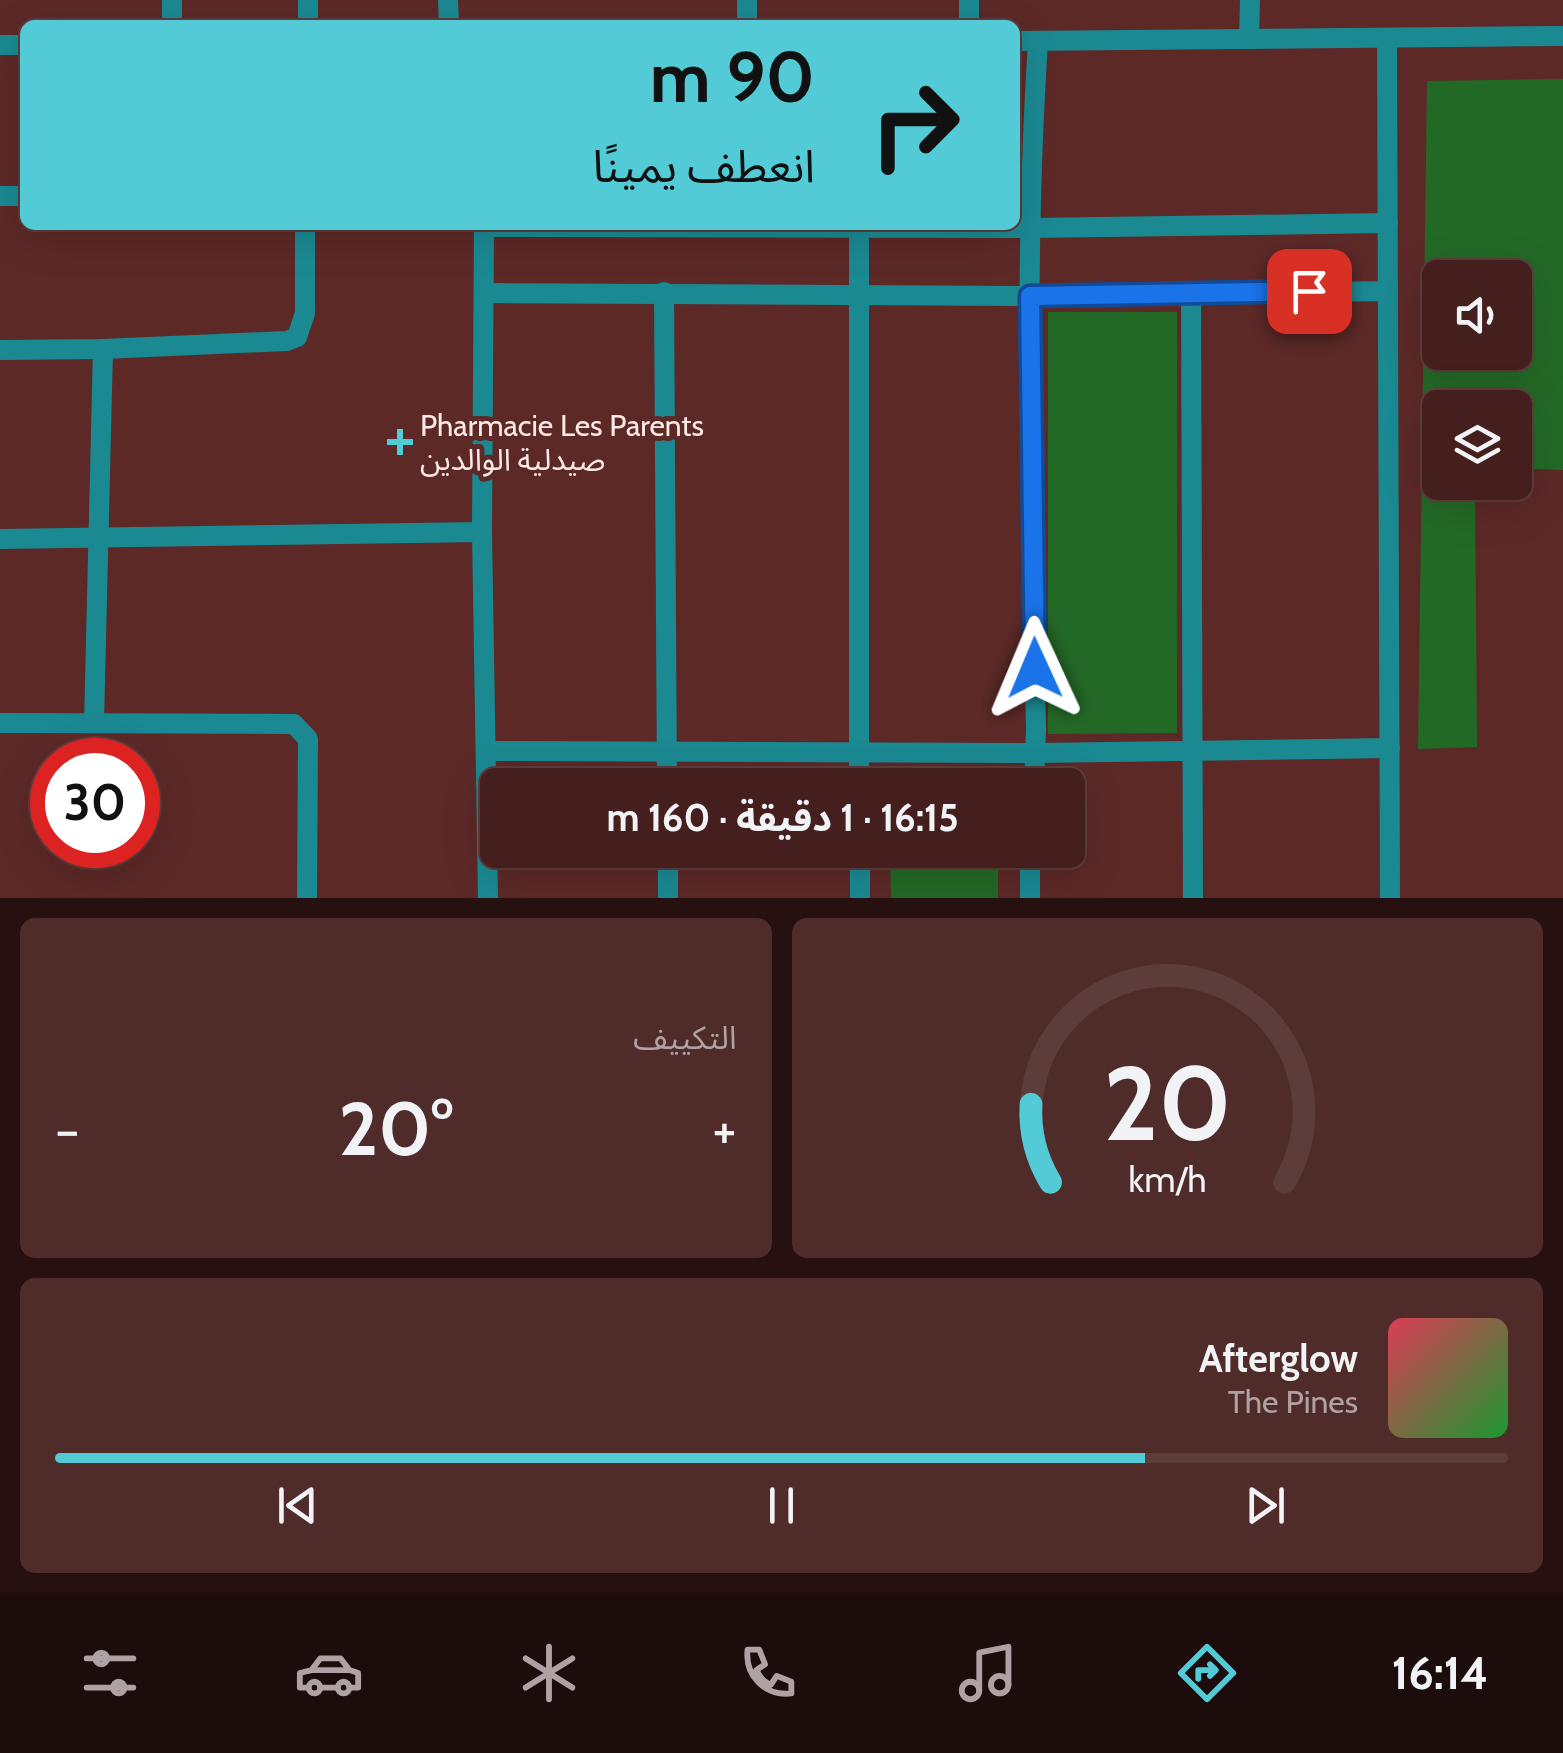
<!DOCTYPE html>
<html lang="ar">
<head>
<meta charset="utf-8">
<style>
  body { margin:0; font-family:Cabin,"Noto Sans Arabic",sans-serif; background:#4f2c2a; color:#f1f3f6; direction:rtl; height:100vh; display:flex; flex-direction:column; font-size:38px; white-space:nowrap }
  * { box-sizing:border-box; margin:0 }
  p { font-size:32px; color:#b0a2a4 }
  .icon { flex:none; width:55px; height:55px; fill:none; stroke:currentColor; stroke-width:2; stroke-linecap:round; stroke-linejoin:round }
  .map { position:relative; height:898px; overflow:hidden; direction:ltr }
  .panel { display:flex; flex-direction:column; gap:20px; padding:20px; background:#261110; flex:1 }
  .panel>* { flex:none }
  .top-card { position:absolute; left:20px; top:20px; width:1000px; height:210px; border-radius:15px; box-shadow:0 10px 40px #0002,0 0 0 2px #5d3d3b; direction:rtl; background:#52cbd7; color:#111; overflow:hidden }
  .controls { position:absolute; left:1422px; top:260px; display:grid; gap:20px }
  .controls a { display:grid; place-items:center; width:110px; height:110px; border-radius:15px; background:#451f1d; box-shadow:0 10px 40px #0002,0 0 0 2px #5d3d3b; font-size:50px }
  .speed { position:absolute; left:30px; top:738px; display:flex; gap:20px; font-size:50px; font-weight:700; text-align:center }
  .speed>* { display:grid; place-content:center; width:130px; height:130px; border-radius:50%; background:#451f1d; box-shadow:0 10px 40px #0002,0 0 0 2px #5d3d3b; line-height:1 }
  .speed .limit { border:15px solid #d22; background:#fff; color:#111 }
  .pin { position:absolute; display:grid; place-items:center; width:85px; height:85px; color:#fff; margin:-42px; border-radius:20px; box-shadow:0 5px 15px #0006 }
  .me { position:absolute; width:110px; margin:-55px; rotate:359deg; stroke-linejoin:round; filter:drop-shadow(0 0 8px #0008) }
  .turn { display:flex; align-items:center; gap:35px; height:210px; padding:0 40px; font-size:45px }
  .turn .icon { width:130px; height:130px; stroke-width:2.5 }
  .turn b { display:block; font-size:70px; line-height:85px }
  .big { font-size:75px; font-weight:700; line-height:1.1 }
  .panel .card { flex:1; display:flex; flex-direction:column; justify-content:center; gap:15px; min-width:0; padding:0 35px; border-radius:15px; background:#4f2c2a }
  .panel .dial { align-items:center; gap:0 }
  .dial svg { height:260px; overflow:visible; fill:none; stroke:#5d3d3b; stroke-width:7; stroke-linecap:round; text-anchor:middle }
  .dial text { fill:#f1f3f6; stroke:none }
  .song { display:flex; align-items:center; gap:30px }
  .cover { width:120px; height:120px; border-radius:15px; background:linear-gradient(135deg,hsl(350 70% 55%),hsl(130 70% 35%)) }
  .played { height:10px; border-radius:5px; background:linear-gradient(90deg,#52cbd7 75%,#5d3d3b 75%) }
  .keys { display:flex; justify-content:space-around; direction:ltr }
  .heat { display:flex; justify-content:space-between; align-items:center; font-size:55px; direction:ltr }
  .panel .tiles { flex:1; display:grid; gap:20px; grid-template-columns:1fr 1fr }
  .card:last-child { grid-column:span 2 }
  .trip { position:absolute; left:480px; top:768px; width:605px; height:100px; border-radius:15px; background:#451f1d; box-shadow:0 10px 40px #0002,0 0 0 2px #5d3d3b; font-weight:700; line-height:100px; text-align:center; direction:rtl }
  .menu { display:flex; height:160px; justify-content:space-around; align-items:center; background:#1c0c0c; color:#b0a2a4 }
  .menu .icon { width:70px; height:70px }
  .menu .current { color:#52cbd7 }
  .menu b { font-size:45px; color:#f1f3f6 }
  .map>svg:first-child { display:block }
  .green { fill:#236926; fill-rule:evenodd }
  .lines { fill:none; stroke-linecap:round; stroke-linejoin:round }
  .minor { stroke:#1b8992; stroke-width:20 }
  .route-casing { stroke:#114b97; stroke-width:25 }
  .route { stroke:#1a73e8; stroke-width:18 }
  .poi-dot { fill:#52cbd7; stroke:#5c2927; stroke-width:4 }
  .labels { text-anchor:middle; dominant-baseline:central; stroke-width:10; stroke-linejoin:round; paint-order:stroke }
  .poi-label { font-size:30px; fill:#ffeae8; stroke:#5c2927; text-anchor:start }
</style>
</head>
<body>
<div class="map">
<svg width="1563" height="898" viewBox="0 0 1563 898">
  <rect width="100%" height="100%" fill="#5c2927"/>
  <!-- green -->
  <g class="green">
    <path d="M1563,79v391l-48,-2v-60h-75v74l35,1 2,264 -59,2 9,-668zM1440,278h75v74h-75z"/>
    <polygon points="1048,312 1177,312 1177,733 1048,734"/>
    <polygon points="1010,771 1010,785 869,785 869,772"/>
    <polygon points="890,850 998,850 998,898 891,898"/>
  </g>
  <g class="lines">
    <!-- minor -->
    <g class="minor">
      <polyline points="172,0 172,25"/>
      <polyline points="308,0 308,25"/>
      <polyline points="448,0 449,25"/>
      <polyline points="747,0 747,25"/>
      <polyline points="969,0 969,25"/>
      <polyline points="1387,38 1390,898"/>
      <polyline points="1249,39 1250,0"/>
      <polyline points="1015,41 1563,36"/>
      <polyline points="0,45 25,45"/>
      <polyline points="0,196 25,196"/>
      <polyline points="484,225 482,532 488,898"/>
      <polyline points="859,225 859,785"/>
      <polyline points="484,227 1031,228 1388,223"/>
      <polyline points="1191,291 1193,898"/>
      <polyline points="664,292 667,785"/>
      <polyline points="485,293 1029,296 1388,291"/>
      <polyline points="0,350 103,349 287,341 297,337 305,313 305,225"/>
      <polyline points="0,539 482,532"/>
      <polyline points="0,723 294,724 308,739 307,898"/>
      <polyline points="94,723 103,349"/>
      <polyline points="486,751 1036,753 1390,748"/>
      <path d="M1034,785l2,-56c-5,-228 -13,-459 2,-687"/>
      <polyline points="668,850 668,898"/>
      <polyline points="860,850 860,898"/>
      <polyline points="1030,898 1030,850"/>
    </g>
  </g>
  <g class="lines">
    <defs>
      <polyline id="route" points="1035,668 1030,296 1309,291"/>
    </defs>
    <!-- route casing -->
    <use href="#route" class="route-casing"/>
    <!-- route -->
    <use href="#route" class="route"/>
  </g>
  <!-- markers -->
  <path class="poi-dot" d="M395 427h10v10h10v10h-10v10h-10v-10h-10v-10h10z"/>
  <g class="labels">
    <!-- poi labels -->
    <g class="poi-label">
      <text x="420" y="425">Pharmacie Les Parents<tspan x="420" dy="34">صيدلية الوالدين</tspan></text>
    </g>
  </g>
</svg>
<div class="controls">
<a><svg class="icon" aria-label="sound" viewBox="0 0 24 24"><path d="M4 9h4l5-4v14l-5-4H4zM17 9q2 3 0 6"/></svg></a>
<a><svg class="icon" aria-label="layers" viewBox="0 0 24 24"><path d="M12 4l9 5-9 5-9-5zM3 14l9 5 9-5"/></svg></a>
</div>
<div class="speed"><div class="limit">30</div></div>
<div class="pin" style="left:1309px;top:291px;background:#d93025"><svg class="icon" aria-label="arrive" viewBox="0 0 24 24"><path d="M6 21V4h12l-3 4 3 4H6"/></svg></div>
<svg class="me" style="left:1035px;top:668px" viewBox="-20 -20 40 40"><path d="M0-17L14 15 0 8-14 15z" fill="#1a73e8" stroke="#fff" stroke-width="4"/></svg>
<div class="trip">16:15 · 1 دقيقة · 160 m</div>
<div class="top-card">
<div class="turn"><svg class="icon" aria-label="right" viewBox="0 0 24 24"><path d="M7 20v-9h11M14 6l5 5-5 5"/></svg><div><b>90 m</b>انعطف يمينًا</div></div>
</div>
</div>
<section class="panel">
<div class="tiles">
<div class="card dial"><svg viewBox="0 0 100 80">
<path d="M14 69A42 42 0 1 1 86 69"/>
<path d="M14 69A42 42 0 0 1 8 45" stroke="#52cbd7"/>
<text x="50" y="56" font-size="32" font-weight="700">20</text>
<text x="50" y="72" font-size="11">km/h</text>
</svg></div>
<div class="card"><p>التكييف</p>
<div class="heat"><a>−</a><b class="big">20°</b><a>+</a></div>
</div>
<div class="card">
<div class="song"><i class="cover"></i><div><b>Afterglow</b><p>The Pines</p></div></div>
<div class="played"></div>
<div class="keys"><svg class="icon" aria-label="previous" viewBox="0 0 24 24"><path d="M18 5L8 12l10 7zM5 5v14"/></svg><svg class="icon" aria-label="pause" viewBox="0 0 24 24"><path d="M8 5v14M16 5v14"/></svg><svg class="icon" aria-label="next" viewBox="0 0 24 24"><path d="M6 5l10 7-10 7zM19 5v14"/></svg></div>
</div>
</div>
</section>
<nav class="menu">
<b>16:14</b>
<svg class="icon current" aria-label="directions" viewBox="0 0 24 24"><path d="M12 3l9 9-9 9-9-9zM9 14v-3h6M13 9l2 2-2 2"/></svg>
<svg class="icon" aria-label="music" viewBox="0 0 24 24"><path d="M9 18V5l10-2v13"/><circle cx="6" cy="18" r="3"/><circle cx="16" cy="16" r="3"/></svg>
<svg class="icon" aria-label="phone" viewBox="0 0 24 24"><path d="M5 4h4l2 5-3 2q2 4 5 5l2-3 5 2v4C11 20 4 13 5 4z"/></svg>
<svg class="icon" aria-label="climate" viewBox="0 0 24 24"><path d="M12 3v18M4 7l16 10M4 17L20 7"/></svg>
<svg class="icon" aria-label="car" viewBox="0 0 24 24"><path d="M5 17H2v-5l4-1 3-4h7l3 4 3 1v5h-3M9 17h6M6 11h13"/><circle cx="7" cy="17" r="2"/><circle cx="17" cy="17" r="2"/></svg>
<svg class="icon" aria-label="filters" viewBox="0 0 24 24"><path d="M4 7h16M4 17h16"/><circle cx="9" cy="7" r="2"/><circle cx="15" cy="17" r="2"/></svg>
</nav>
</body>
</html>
